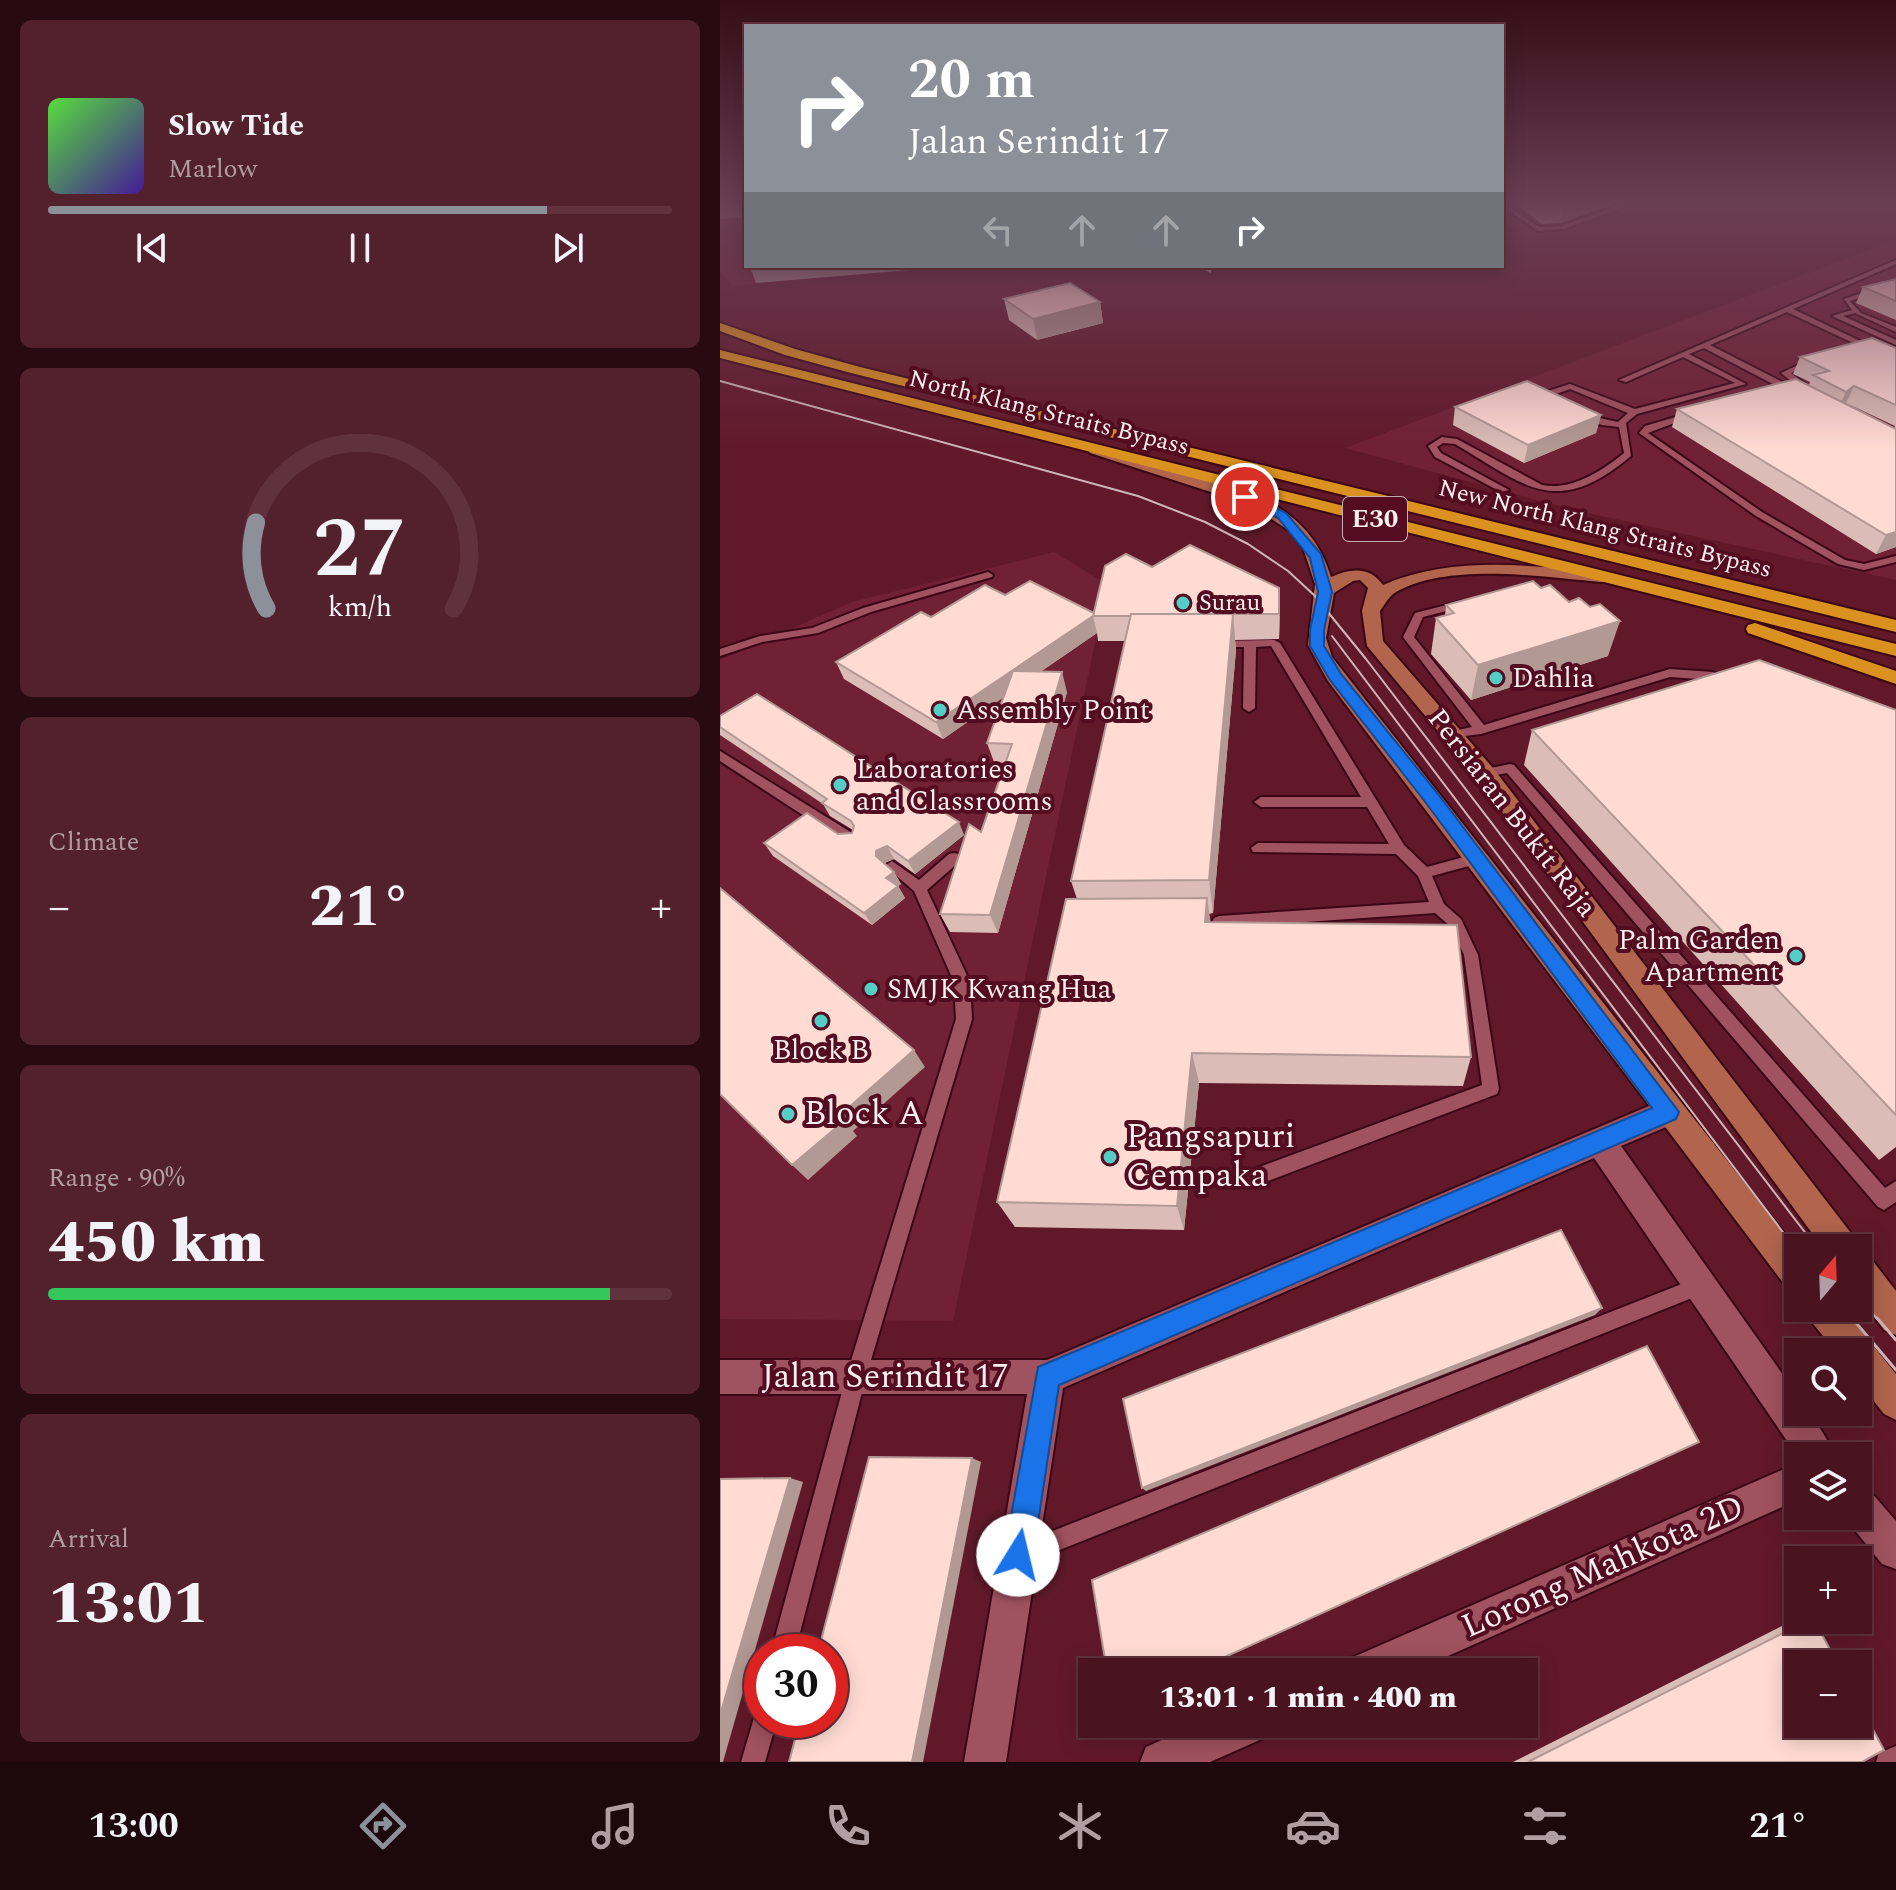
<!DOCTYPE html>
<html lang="en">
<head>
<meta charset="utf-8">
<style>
  body { margin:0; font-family:Spectral,serif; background:#53202d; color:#f1f3f6; height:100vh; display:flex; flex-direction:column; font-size:30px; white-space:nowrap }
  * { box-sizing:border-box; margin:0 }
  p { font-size:26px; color:#b19ea5 }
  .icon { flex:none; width:44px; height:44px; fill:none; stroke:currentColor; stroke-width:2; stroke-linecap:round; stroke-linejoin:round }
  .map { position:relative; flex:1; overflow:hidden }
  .side { display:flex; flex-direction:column; gap:20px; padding:20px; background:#280a12; width:720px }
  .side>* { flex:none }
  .hud { position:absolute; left:24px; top:24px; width:760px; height:244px; border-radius:0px; box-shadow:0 4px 20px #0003,0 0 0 2px #61323e; background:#8c9099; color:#fff; overflow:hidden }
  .needle { width:52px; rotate:19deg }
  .fabs { position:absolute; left:1064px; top:1234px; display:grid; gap:16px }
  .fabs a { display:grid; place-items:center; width:88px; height:88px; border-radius:0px; background:#491320; box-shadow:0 4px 20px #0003,0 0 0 2px #61323e; font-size:40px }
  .speed { position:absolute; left:24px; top:1634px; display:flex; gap:16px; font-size:40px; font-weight:700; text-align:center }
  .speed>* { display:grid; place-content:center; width:104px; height:104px; border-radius:50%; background:#491320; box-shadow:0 4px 20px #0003,0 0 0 2px #61323e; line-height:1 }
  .speed .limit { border:12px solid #d22; background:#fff; color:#111 }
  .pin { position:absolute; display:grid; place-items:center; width:68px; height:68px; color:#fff; margin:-34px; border:4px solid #fff; border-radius:50%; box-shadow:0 2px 8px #0007 }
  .me { position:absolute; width:88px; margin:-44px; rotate:9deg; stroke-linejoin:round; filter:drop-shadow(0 0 6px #0008) }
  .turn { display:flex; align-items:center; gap:28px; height:168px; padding:0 32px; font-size:36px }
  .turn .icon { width:104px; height:104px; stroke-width:2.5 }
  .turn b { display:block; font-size:56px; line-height:68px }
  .lanes { display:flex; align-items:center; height:76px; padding:0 32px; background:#0003; justify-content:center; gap:40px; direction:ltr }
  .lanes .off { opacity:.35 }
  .big { font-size:60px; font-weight:800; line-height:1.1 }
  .side .card { flex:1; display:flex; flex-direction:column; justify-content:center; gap:12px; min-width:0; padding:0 28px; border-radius:12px; background:#53202d }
  .side .dial { align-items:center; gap:0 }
  .dial svg { height:208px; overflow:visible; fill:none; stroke:#61323e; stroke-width:7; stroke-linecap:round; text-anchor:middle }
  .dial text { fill:#f1f3f6; stroke:none }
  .song { display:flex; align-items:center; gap:24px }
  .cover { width:96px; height:96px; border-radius:12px; background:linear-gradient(135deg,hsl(110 70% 55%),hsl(260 70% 35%)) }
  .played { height:8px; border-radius:4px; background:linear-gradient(90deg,#8c9099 80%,#61323e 80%) }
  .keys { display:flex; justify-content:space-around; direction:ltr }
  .heat { display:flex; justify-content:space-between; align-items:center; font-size:44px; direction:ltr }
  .charge { height:12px; border-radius:6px; background:linear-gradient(90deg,#34c759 90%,#61323e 0) }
  .trip { position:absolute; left:358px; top:1658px; width:460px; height:80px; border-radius:0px; background:#491320; box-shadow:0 4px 20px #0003,0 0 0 2px #61323e; font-weight:800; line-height:80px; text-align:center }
  .tabs { display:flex; height:128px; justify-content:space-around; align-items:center; background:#1d080d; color:#b19ea5 }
  .tabs .icon { width:56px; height:56px }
  .tabs .on { color:#8c9099 }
  .tabs b { font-size:36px; color:#f1f3f6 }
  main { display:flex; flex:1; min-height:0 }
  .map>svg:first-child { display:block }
  .built { fill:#702134 }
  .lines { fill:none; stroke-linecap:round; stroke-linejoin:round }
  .lane-casing { stroke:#3c0615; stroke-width:4 }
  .street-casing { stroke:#3c0615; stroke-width:4 }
  .secondary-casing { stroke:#3c0615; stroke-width:4 }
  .highway-casing { stroke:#3c0615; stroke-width:4 }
  .lane { fill:#9f525f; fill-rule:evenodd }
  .street { fill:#9f525f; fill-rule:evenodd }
  .secondary { fill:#b1654c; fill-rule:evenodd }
  .highway { fill:#db9120; fill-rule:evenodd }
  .tram-far1 { stroke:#d0b6bb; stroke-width:2 }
  .tram { stroke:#d0b6bb; stroke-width:3 }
  .wall { fill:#dbbcb6; fill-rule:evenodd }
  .shaded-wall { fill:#b29994 }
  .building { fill:#ffdbd4; stroke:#b29994; stroke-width:2 }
  .route { fill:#1a73e8; stroke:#114b97; stroke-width:2 }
  .poi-dot { fill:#54cdc7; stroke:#540c20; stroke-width:3 }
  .labels { text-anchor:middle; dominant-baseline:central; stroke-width:8; stroke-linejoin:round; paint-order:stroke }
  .far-street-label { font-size:24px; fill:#f9eff0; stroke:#540c20 }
  .far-poi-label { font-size:24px; fill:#f9eff0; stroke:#540c20; text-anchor:start }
  .shield { fill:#540c20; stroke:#c8abb2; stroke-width:2 }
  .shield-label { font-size:26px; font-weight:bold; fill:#f9eff0 }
  .poi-label { font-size:28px; fill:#f9eff0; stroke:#540c20; text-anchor:start }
  .street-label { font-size:28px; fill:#f9eff0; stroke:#540c20 }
  .near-poi-label { font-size:34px; fill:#f9eff0; stroke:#540c20; text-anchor:start }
  .near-street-label { font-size:34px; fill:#f9eff0; stroke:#540c20 }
</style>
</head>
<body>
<main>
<section class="side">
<div class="card">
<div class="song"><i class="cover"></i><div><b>Slow Tide</b><p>Marlow</p></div></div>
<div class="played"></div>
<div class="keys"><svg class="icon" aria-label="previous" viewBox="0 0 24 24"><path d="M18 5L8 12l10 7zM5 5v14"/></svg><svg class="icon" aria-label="pause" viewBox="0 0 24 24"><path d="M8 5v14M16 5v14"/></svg><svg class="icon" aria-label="next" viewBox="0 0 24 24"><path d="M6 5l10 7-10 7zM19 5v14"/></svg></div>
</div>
<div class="card dial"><svg viewBox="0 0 100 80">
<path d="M14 69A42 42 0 1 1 86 69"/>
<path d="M14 69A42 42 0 0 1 10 36" stroke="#8c9099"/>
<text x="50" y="56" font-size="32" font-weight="700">27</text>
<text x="50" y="72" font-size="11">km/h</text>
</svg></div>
<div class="card"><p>Climate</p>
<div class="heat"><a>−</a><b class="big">21°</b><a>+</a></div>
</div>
<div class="card"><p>Range · 90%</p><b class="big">450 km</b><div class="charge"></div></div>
<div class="card"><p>Arrival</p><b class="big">13:01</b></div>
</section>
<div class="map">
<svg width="1176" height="1762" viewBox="0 0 1176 1762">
  <rect width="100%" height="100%" fill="#61192a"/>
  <!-- built -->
  <g class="built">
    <polygon points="0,203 26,203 26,266 253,266 12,286 0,271"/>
    <polygon points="782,203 933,203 816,240 782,223"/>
    <polygon points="1176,240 1176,580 858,511 625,448"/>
    <polygon points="334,552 382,581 378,629 233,1321 0,1319 0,660 132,602"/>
  </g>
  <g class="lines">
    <defs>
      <g id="lane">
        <polygon points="782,203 819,227 841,226 904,203 913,204 844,229 818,231 782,206"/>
        <path d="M1176,260v4l-103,45 103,49v5l-109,-51 -77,33 86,44v4h-6l-86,-45 -15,6 57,30 -109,30 -11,9 5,33c-75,63 -105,30 -176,-12l-12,-1 -6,4 4,6 68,37 -8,2 -66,-35 -7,-11 14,-9 15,2 85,46c29,6 60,-14 82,-32l-5,-26 -17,-2 -21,-7v-4l37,8 10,-9 -58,-24 -17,6 6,7 -4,2 -10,-8v-4l25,-8 65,25 100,-26 -52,-26 -57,25 -7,-2z"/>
        <polygon points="1176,282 1176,286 1130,301 1141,313 1176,327 1176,332 1135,313 1123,316 1176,340 1176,345 1112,316 1132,310 1124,299"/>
        <polygon points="1089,360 1096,362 1071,373 1088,386 1088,390 1082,390 1061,373"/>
        <polygon points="966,414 973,416 928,433 1042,512 1125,560 1144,564 1176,556 1176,562 1144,570 1118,564 1036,516 919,433 925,426"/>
        <polygon points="268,572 273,575 272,577 151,612 98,633 42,642 0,656 0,649 40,636 92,628 143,608"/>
        <polygon points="742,601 746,602 746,606 703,617 694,637 764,725 950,669 993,672 1013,681 1007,685 992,680 950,677 761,734 729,738 727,735 729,732 752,727 683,637 695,613"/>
        <polygon points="554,640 560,643 684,845 707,867 755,854 762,859 760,863 712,876 724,904 741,919 758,955 779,1089 777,1094 540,1184 534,1181 531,1175 534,1169 762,1085 744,955 731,927 715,913 499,928 494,926 492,922 494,918 499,916 709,902 698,876 676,854 533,852 531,848 538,843 669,844 647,807 541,807 534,802 541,797 641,797 551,646 536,647 535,708 529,712 523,708 524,647 499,647 493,644 499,641"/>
        <polygon points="0,751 137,836 139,840 137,844 127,844 0,761"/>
        <polygon points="790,764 794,765 1165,1188 1176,1181 1176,1202 1164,1210 1158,1207 787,773 765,777 759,773 761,770"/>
        <polygon points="234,853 239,854 241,858 239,862 207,890 250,982 252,1019 146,1377 75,1652 51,1652 126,1377 236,1019 234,982 194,891 165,866 172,861 199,880 229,854"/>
        <polygon points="982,1276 989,1278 991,1285 989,1292 982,1294 302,1565 294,1562 291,1554 294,1546 302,1543"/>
        <polygon points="42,1709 42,1720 57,1720 45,1762 21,1762 36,1711"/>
        <polygon points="1176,1746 1176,1762 1156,1762 1159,1753"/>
      </g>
      <g id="street">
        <polygon points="948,1098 958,1102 962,1112 958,1122 901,1146 1078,1396 1078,1412 1090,1412 1117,1456 1078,1457 874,1158 343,1388 286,1762 244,1762 307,1394 0,1394 0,1360 327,1360"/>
        <polygon points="1078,1463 1078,1500 692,1672 625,1672 631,1658"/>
        <polygon points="1138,1486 1151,1492 1176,1521 1176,1569 1162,1564 1125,1518 1138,1516"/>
        <polygon points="478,1724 548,1724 542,1739 490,1762 420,1762 426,1747"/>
      </g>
      <g id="secondary">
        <path d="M375,446c24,6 47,16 70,23 71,19 142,29 166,108 19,-9 39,-11 52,8 56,-24 115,-22 174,-17 17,1 34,1 50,5l3,4 -3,4 -6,1c-59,-5 -152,-20 -205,10 -7,4 -11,12 -16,19l3,30 110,127 361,469 5,11 -1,2 -35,-2 -346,-470 -110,-132 -5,-35 6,-23 -8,-8 -7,1 -19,12 -8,45 6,19 466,594v42l-11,-5 -459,-607 -20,-36 7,-61 -12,-36 -13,-17 -42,-27 -158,-51 -2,-3z"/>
        <polygon points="1138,1251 1149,1256 1176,1291 1176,1335 1164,1330 1138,1294"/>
        <polygon points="1085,1308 1123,1308 1176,1374 1176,1420 1164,1414 1138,1381 1138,1352 1116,1352 1090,1320"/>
      </g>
      <g id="highway">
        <polygon points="0,323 75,349 140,367 1176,620 1176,632 131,373 65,355 0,331"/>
        <polygon points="0,350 1176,644 1176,656 0,358"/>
        <polygon points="1035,623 1176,671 1176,684 1028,633 1026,629 1028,625"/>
      </g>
    </defs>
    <!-- lane casing -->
    <use href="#lane" class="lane-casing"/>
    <!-- street casing -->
    <use href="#street" class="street-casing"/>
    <!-- secondary casing -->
    <use href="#secondary" class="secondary-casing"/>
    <!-- highway casing -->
    <use href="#highway" class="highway-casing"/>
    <!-- lane -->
    <use href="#lane" class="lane"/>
    <!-- street -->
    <use href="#street" class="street"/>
    <!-- secondary -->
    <use href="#secondary" class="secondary"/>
    <!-- highway -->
    <use href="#highway" class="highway"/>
    <!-- tram-far1 -->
    <g class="tram-far1">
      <polyline points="0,381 418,496 485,522 528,544 568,571 594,595 646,659 1097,1248"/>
      <polyline points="612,636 1078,1252"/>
      <polyline points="1138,1297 1158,1320"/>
      <polyline points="1123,1308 1133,1320"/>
    </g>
    <!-- tram -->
    <g class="tram">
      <polyline points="1132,1318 1176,1370"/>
      <polyline points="1157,1318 1176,1340"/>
    </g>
  </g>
  <!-- wall -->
  <g class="wall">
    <polygon points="795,203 896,203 840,223 822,224"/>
    <polygon points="477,266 491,266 491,273"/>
    <polygon points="1176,279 1176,320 1136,303 1143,287"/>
    <polygon points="284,299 380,302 383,323 317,340 289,320"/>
    <path d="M1176,348v199l-20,7 -204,-127 5,-18 132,-24 1,-3 -17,-8 7,-17zM1126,403l49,23 -1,2z"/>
    <polygon points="735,407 881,415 876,433 804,463 733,425"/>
    <polygon points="432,567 560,613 559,639 515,640 516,650 493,913 489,914 490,922 751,1057 743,1086 479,1083 464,1230 295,1227 277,1202 357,899 351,881 405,641 378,641 377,633 320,672 347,692 278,933 230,932 220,914 261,832 285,763 274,762 267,743 283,697 223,739 124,679 116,662 211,617 285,595 374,613"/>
    <polygon points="726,605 888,656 751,700 711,654 716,618 725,616"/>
    <polygon points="1176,710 1176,1147 1159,1160 804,765 812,730"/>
    <polygon points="0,716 244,835 195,874 174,859 164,863 174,872 181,884 178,886 185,898 152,925 53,856 44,843 132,833 133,830 110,816 103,804 0,735"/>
    <polygon points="1078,1618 1078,1620 1094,1620 1142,1762 793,1762"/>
  </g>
  <!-- shaded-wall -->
  <g class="shaded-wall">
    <polygon points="26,203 26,217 0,219 0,204"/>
    <polygon points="850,203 896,203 840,223 844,205"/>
    <polygon points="47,266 235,266 36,283 30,267"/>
    <polygon points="380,302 383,323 317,340 313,319"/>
    <polygon points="1134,386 1126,403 1118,409 1126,392"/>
    <polygon points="881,415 876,433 804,463 808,445"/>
    <polygon points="1176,532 1176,547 1156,554 1166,535"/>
    <polygon points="559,588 560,613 559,639"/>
    <polygon points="376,614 373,616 377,633 223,739 216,722"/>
    <polygon points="513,614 516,650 493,913 489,880"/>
    <polygon points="900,621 888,656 751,700 758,665"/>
    <polygon points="342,672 347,692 278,933 270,915"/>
    <polygon points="239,822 244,835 195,874 188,861"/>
    <polygon points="167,846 174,859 163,864 156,856 156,851"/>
    <polygon points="174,872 181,884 178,886 185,898 152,925 144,913 166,878"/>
    <polygon points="487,898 492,931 485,922"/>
    <polygon points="194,1050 205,1067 133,1131 137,1136 88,1180 72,1165 119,1116"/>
    <polygon points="472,1053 479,1083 464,1230 457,1206"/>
    <polygon points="882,1308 875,1315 426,1491 422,1488"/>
    <polygon points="252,1458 261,1462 203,1762 192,1762"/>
    <polygon points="70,1478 83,1482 3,1762 0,1762 0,1715"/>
  </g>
  <!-- building -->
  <g class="building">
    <polygon points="821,203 850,203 844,205 825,206"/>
    <polygon points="1176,279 1176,301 1143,287"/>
    <polygon points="350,283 380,302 313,319 284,299"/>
    <polygon points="1152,338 1176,348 1176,405 1134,386 1126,392 1093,375 1109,371 1080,357"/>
    <polygon points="1076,379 1176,429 1176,532 1166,535 957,409"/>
    <polygon points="807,381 881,415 808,445 735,407"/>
    <polygon points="470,545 559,588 559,614 411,614 411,616 373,616 385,566 406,554 432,567"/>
    <polygon points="310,581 374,613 373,616 216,722 116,662 201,612 211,617 265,585 285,595"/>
    <polygon points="813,581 821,588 830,585 849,602 859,598 870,607 880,604 900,621 758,665 716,618 734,613 726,605"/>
    <polygon points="411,614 513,614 489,880 351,881"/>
    <polygon points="1039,660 1176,710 1176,1115 812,730"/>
    <polygon points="293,671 342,672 270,915 220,914 249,824 261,832 292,744 267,743"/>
    <polygon points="37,694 239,822 188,861 167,846 156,851 156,856 174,872 166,878 178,886 144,913 44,843 87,813 118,834 132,833 134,826 131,821 102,803 107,799 0,727 0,716"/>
    <polygon points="0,888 194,1050 119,1116 124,1121 72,1165 0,1094"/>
    <polygon points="487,898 485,922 737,925 751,1057 472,1053 457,1206 277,1202 346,899"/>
    <polygon points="841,1230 882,1308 422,1488 403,1399"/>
    <polygon points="927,1346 979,1442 472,1672 387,1672 372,1580"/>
    <polygon points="149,1457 252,1458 192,1762 69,1762 80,1720 110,1720 110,1652 98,1652"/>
    <polygon points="70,1478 0,1715 0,1479"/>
    <polygon points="1089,1620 1094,1620 1118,1664 1078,1664 1078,1724 1138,1724 1138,1701 1164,1750 1142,1762 808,1762"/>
  </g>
  <!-- sky -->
  <linearGradient id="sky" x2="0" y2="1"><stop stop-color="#350e17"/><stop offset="0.45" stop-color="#6a3e55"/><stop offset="1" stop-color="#6a3e55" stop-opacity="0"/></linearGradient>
  <rect width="1176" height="449" fill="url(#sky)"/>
  <!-- route -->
  <polygon class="route" points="521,494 530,494 566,513 601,554 612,592 604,630 604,646 621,674 718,794 959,1112 956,1119 339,1385 313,1555 308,1565 298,1570 288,1565 284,1555 318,1367 932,1108 706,803 610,680 590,646 590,630 598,592 590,558 558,518 521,499"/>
  <!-- markers -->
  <g class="poi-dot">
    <circle cx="463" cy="603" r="8"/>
    <circle cx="776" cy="678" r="8"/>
    <circle cx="220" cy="710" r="8"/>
    <circle cx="120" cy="785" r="8"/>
    <circle cx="1076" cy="956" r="8"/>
    <circle cx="151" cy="989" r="8"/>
    <circle cx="101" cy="1021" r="8"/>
    <circle cx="68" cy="1114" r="8"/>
    <circle cx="390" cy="1157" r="8"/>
  </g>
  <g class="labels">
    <!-- far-street labels -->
    <g class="far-street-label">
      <text transform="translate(329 413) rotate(14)">North Klang Straits Bypass</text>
      <text transform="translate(885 529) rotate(14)">New North Klang Straits Bypass</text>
    </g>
    <!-- far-poi labels -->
    <g class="far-poi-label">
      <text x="479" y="603">Surau</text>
    </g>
    <!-- shield labels -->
    <rect class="shield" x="623" y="497" width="64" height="44" rx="6"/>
    <g class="shield-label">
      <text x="655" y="519">E30</text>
    </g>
    <!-- poi labels -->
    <g class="poi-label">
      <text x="792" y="678">Dahlia</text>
      <text x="236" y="710">Assembly Point</text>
      <text x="136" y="769">Laboratories<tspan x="136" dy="32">and Classrooms</tspan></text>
      <text x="1060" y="940" text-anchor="end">Palm Garden<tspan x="1060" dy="32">Apartment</tspan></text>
      <text x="167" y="989">SMJK Kwang Hua</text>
      <text x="101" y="1050" text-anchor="middle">Block B</text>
    </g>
    <!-- street labels -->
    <g class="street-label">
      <text transform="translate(792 813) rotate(52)">Persiaran Bukit Raja</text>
    </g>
    <!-- near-poi labels -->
    <g class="near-poi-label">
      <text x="84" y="1114">Block A</text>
      <text x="406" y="1137">Pangsapuri<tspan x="406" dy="39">Cempaka</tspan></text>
    </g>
    <!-- near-street labels -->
    <g class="near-street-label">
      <text x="165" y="1377">Jalan Serindit 17</text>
      <text transform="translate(883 1567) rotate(-24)">Lorong Mahkota 2D</text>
    </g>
  </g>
</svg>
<div class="fabs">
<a><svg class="needle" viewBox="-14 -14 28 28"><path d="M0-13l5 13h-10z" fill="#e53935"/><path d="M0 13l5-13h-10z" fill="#b19ea5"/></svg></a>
<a><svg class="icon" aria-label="search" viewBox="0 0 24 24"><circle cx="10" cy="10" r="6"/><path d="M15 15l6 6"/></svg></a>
<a><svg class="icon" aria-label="layers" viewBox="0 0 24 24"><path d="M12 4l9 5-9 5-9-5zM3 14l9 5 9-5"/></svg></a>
<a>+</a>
<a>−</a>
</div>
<div class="speed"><div class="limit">30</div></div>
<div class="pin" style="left:525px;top:497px;background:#d93025"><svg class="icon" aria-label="arrive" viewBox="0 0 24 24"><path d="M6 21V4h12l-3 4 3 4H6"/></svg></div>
<svg class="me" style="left:298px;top:1555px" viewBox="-20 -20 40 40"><circle r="19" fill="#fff"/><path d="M0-13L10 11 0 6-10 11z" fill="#1a73e8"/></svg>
<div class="trip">13:01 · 1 min · 400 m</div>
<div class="hud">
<div class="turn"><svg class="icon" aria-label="right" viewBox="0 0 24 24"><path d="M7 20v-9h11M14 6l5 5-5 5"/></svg><div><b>20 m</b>Jalan Serindit 17</div></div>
<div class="lanes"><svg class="icon off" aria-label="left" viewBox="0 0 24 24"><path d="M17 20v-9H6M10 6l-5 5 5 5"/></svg><svg class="icon off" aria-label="ahead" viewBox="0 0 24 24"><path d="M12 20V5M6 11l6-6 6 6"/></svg><svg class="icon off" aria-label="ahead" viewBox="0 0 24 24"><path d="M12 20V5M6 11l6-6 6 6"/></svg><svg class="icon" aria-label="right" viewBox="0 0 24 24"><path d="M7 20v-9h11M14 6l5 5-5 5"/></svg></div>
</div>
</div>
</main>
<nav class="tabs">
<b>13:00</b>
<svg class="icon on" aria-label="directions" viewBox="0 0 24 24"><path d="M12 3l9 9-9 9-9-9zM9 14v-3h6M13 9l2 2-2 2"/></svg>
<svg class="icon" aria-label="music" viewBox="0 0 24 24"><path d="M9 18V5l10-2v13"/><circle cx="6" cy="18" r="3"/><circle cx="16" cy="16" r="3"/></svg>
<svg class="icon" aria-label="phone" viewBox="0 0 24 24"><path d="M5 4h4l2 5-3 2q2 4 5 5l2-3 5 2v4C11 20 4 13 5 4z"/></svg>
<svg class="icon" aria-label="climate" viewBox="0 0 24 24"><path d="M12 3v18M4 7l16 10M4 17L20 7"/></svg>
<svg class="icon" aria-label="car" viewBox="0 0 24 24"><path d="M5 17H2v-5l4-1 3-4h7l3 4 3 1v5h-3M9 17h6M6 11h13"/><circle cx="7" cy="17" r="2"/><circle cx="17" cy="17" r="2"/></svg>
<svg class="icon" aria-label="filters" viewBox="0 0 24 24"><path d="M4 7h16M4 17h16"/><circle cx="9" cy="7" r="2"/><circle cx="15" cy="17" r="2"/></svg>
<b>21°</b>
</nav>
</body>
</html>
